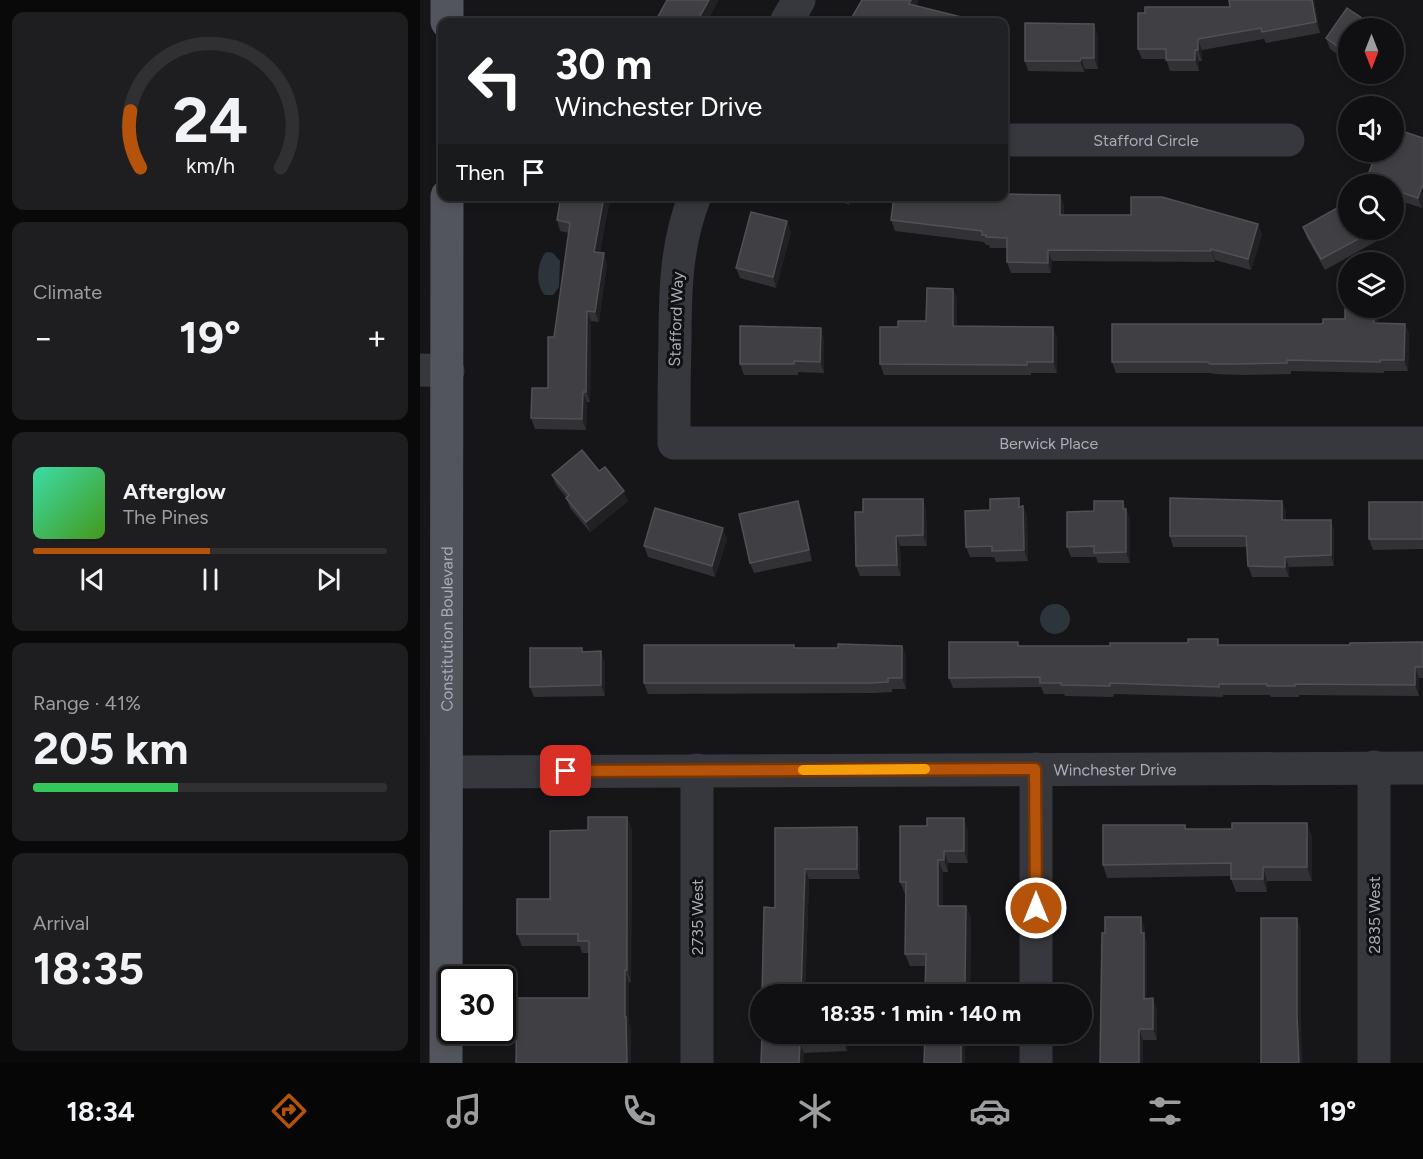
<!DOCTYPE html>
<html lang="en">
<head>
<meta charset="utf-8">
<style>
  body { margin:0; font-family:Figtree,sans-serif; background:#1e1e20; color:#f1f3f6; height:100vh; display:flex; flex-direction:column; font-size:22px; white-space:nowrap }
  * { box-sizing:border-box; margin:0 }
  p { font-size:20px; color:#9c9d9f }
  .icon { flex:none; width:33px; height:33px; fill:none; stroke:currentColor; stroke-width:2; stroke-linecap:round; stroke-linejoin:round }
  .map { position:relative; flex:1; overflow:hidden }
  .drawer { display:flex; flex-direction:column; gap:12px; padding:12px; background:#09090a; width:420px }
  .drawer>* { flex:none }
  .guide { position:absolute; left:18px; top:18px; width:570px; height:183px; border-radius:12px; box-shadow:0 3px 9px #0003,0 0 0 2px #303032; background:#202124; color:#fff; overflow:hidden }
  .needle { width:39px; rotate:180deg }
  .buttons { position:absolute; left:918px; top:18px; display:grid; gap:12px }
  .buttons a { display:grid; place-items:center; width:66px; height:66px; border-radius:50%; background:#101012; box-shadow:0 3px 9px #0003,0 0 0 2px #303032; font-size:30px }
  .speed { position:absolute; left:18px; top:966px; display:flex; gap:12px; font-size:30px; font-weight:700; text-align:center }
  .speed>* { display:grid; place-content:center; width:78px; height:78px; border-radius:50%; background:#101012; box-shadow:0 3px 9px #0003,0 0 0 2px #303032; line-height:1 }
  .speed .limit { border:3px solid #111; border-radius:9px; background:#fff; color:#111 }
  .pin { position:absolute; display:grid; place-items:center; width:51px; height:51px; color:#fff; margin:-26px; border-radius:12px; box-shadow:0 3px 9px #0006 }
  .me { position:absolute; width:66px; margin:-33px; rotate:0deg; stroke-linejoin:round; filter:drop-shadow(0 0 4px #0008) }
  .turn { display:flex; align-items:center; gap:21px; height:126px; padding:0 18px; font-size:27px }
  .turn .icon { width:78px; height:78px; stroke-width:2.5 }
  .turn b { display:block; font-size:42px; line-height:51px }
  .then { display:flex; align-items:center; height:57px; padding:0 18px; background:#0003; gap:12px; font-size:22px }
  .big { font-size:45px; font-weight:700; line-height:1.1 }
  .drawer .widget { flex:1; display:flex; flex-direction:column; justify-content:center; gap:9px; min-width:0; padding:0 21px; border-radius:12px; background:#1e1e20 }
  .drawer .dial { align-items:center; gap:0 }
  .dial svg { height:156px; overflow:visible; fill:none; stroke:#303032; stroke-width:7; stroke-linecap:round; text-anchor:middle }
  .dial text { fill:#f1f3f6; stroke:none }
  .song { display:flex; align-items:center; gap:18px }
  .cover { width:72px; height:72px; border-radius:9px; background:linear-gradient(135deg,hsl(160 70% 55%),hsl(100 70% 35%)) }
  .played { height:6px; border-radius:3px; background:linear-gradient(90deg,#b45309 50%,#303032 50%) }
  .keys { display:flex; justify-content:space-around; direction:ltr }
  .heat { display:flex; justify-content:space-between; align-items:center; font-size:33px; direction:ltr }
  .charge { height:9px; border-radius:4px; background:linear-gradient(90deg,#34c759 41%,#303032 0) }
  .trip { position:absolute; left:330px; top:984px; width:342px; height:60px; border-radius:30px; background:#101012; box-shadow:0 3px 9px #0003,0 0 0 2px #303032; font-weight:700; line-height:60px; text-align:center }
  .dock { display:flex; height:96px; justify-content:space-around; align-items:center; background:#060607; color:#9c9d9f }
  .dock .icon { width:42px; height:42px }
  .dock .active { color:#b45309 }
  .dock b { font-size:27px; color:#f1f3f6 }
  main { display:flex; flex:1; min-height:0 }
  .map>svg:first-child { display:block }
  .water { fill:#2c353c }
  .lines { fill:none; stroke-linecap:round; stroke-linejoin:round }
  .minor { stroke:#37383d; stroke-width:33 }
  .major { stroke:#53555c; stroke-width:33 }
  .wall { fill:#323236 }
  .shaded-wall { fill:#212124 }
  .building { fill:#3f3f44; stroke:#4f5156; stroke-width:1.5 }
  .route-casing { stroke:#753606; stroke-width:15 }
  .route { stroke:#b45309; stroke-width:10 }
  .slow { stroke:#f59e0b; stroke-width:10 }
  .labels { text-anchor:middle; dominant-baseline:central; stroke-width:6; stroke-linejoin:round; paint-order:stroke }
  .street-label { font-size:16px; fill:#a8adb8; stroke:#111113 }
</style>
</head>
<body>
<main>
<section class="drawer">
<div class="widget dial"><svg viewBox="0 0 100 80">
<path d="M14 69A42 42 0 1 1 86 69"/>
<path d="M14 69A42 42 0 0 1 9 40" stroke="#b45309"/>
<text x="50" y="56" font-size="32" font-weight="700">24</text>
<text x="50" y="72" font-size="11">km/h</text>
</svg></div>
<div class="widget"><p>Climate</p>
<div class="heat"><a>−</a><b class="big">19°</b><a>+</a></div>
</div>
<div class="widget">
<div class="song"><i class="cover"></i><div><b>Afterglow</b><p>The Pines</p></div></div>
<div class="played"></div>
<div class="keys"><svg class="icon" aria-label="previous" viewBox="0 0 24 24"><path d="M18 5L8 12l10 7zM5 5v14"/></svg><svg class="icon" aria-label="pause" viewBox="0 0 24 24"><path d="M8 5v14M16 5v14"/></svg><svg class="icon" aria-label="next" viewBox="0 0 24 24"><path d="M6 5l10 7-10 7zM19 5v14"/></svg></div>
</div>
<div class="widget"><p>Range · 41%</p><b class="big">205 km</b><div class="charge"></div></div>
<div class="widget"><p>Arrival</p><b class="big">18:35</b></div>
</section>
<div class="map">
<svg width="1003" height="1063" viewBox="0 0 1003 1063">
  <rect width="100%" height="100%" fill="#161618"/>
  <!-- water -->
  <g class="water">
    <path d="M127,252l6,1 7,8 -1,26 -6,8h-8c-10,-9 -8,-32 0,-42z"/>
    <circle cx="635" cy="619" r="15"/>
  </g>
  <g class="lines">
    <!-- minor -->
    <g class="minor">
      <polyline points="366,22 379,0"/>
      <path id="s1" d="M584,140h284"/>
      <path id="s2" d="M275,196c-19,47 -20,96 -20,146 -1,33 -1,67 -1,101h749"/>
      <polyline points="0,370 28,371"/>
      <polyline points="954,767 954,1063"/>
      <polyline points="616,769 616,994"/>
      <polyline points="277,770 277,1063"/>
      <path id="s3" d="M27,772l976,-4"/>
      <polyline points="616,1034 616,1063"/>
    </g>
    <!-- major -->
    <g class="major">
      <polyline points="27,0 27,22"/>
      <path id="s4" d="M26,1063l1,-867"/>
    </g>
  </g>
  <!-- wall -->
  <g class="wall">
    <polygon points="809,0 894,0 900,33 846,43 844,39 782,50 782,61 779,61 779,71 750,71 746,59 722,59 718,49 725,13 810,7"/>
    <polygon points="928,28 928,62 910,49 906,38"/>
    <polygon points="678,35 678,69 665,69 664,72 608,71 605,61"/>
    <polygon points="945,74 966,74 960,83"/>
    <polygon points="1003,138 1003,204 1002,208 974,199 974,184 948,184 946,181 965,159"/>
    <polygon points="407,196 432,196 429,205"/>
    <polygon points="189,203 180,252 187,264 179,322 171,321 170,402 167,402 166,430 115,429 111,418 128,388 149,233 140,231 137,220"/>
    <polygon points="644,205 644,215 838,224 842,235 831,270 795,260 795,262 632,261 631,273 591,273 587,262 587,248 570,248 569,245 566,245 564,242 475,231 471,220"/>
    <polygon points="883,227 952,230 957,241 905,270 887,238"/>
    <polygon points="371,232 356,288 320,278 316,268"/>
    <polygon points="533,289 537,299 537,326 637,338 637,373 611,373 611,375 464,375 460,364 506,321"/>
    <polygon points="954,310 958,321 958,323 985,324 989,334 988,371 964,371 964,373 871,371 871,374 821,375 794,374 791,373 696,373 692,362 901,324 925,319"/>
    <polygon points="404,339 404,373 378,372 378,375 324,375 320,364"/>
    <polygon points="179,471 208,501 170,532 150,508 146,497 136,485 132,475"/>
    <polygon points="503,499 506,509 507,546 480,546 481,576 440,576 436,566 443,512"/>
    <polygon points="378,501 382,512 392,561 334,573 330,563"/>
    <polygon points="703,501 710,520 710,563 678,563 676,557 651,557 647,547 674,511"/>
    <polygon points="862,501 866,512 866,520 911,520 914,531 914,566 869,567 869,577 832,577 828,566 827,547 753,547 750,536"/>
    <polygon points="1003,502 1003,549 953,550 949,539"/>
    <polygon points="603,506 607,517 608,561 576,562 574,557 550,557 546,547 570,510"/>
    <polygon points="307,539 295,577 228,557 224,546"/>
    <polygon points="1003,642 1003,678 999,678 999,696 879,695 879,697 851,697 850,695 803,695 803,697 694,694 693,697 645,696 644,694 624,694 621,687 533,688 529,678 600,646 930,645"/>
    <polygon points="482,646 486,656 486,689 472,689 472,692 455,693 228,694 224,683 376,648 418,648"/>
    <polygon points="185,662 185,696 114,697 110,687"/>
    <polygon points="765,825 767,829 892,836 892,881 847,881 847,892 816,892 811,879 811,876 687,878 683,865"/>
    <polygon points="437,827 440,838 440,879 389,879 385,994 342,994 355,908 355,828"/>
    <polygon points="212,829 211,982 209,982 209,1024 211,1029 211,1063 96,1063 169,998 169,953 162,953 160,946 102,946 97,934 130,899 168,830"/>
    <polygon points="548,830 548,863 528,863 528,872 523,872 523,906 546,906 551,918 550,994 505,994 506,966 490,966 485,954 486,894 485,894 480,882"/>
    <polygon points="725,928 725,937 727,943 727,999 737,1009 737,1040 723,1040 723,1063 685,933"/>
    <polygon points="342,1034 442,1034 443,1040 427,1040 427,1051 384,1053 383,1063 341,1063"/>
  </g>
  <!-- shaded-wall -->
  <g class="shaded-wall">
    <polygon points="289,0 299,0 287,22 279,22 280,16"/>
    <polygon points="491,0 499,0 493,14 489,4"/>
    <polygon points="892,0 894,0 900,33 896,22"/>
    <polygon points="674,24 678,35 678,69 674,58"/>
    <polygon points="778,39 782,50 782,61 778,50"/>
    <polygon points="977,42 980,53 974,63 974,46"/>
    <polygon points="775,50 779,61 779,71 775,60"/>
    <polygon points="661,58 665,69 664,72 660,61"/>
    <polygon points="956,74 966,74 960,83"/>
    <polygon points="1002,186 1003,190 1003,204 1002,208 998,198"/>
    <polygon points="640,195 644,205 643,226 640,215"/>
    <polygon points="183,196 187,196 189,203 178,262 174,252"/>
    <polygon points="426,196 432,196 429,205"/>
    <polygon points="367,221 371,232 356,288 353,277"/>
    <polygon points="838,224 842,235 831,270 828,259"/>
    <polygon points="791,249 795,260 795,262 791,251"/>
    <polygon points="628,250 632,261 631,273 628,263"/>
    <polygon points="184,253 187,264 179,322 175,312"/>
    <polygon points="533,289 537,299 537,337 533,326"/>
    <polygon points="954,310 958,321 958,334 954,323"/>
    <polygon points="167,311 171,321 170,402 166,392"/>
    <polygon points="985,324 989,334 988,371 984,360"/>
    <polygon points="633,327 637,338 637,373 633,362"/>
    <polygon points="401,328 404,339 404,373 400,362"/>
    <polygon points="163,392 167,402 166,430 162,419"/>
    <polygon points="204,491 208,501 170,532 166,522"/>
    <polygon points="503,499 506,509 507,546 503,535"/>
    <polygon points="378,501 382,512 392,561 389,550"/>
    <polygon points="703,501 710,520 710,563 706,552"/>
    <polygon points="862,501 866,512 866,531 862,520"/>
    <polygon points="603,506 607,517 608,561 604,550"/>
    <polygon points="911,520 914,531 914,566 911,555"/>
    <polygon points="303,528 307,539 295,577 292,566"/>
    <polygon points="476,536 480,546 481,576 477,565"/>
    <polygon points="865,557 869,567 869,577 865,567"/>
    <polygon points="482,646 486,656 486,689 482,678"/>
    <polygon points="181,651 185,662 185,696 181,685"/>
    <polygon points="995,667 999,678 999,696 995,685"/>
    <polygon points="207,817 212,829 211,982 207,970"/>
    <polygon points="544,818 548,830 548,863 544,851"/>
    <polygon points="887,823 892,836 892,881 887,867"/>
    <polygon points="437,827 440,838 440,879 437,869"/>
    <polygon points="524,851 528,863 528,872 524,860"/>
    <polygon points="518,860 523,872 523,918 518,906"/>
    <polygon points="843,867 847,881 847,892 843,879"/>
    <polygon points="385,869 389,879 385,994 381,994"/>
    <polygon points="546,906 551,918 550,994 545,984"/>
    <polygon points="721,917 725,928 725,937 727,943 727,1009 724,999"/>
    <polygon points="877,918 881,928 881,1027 883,1063 879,1063 877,1016"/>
    <polygon points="205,970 209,982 209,1024 211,1029 211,1063 207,1063 205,1017"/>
    <polygon points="541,984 545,994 541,994"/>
    <polygon points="733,998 737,1009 737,1040 733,1029"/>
    <polygon points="719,1029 723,1040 723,1063 719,1063"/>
    <polygon points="423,1034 424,1034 427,1040 427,1051 423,1041"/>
    <rect x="541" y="1034" width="4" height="29"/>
    <polygon points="380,1042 384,1053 383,1063 379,1063"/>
  </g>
  <!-- building -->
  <g class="building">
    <polygon points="247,0 289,0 280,16 282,17 279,22 235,22"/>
    <polygon points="442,0 491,0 489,4 561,22 437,22 431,19"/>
    <polygon points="809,0 892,0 896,22 842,32 841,28 778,39 778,50 775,50 775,60 746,60 746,49 718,49 718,13 725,13 725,7 810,7"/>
    <polygon points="927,8 957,28 928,28 928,54 906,38"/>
    <polygon points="214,19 220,22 212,22"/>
    <polygon points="605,23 674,24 674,58 661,58 660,61 605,61"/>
    <polygon points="979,130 1003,138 1003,187 1002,186 998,198 974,190 974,184 958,184 946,181 955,156 965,159 966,153 971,155 972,152 974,152 974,148"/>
    <polygon points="584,194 640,195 640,215 711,215 711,197 742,197 838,224 828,259 791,249 791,251 628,250 628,263 587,262 587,238 566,237 566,235 562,235 562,231 471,220 474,196 584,196"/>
    <polygon points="141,196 184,196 174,252 184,253 175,312 167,311 166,392 163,392 162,419 111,418 112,388 128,388 128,337 134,337 150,223 137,220"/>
    <polygon points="928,202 928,230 952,230 953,231 901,259 883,227"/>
    <polygon points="331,212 367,221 353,277 316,268"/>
    <polygon points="507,288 533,289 533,326 633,327 633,362 607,362 607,365 460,364 460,327 478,327 478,321 506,321"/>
    <polygon points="925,309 954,310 954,323 985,324 984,360 960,360 960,362 867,360 867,363 817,364 790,364 787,362 692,362 692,324 901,324 903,323 903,319 925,319"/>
    <polygon points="320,326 401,328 400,362 374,361 374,364 320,364"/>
    <polygon points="162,450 179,471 185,467 204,491 166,522 146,498 149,495 132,475"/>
    <polygon points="599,498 599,507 603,506 604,550 572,551 572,546 546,547 545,511 570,510 570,499"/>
    <polygon points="750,498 862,501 862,520 911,520 911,555 865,557 865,567 828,566 826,536 750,536"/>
    <polygon points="443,499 503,499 503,535 476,536 477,565 436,566 435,512 443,512"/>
    <polygon points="378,501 389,550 330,563 319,514"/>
    <polygon points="674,501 703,501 703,509 706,509 706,552 674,553 674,546 647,547 647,512 674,511"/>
    <rect x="949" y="502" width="54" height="37"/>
    <polygon points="235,508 303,528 292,566 224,546"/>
    <polygon points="768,639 798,639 798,645 930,645 930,643 1003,642 1003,667 995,667 995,685 875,684 875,686 847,686 847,684 799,684 799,687 690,683 690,686 641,685 641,683 620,683 620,677 529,678 529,642 598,642 598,646 690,646 690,643 768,643"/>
    <polygon points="418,644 482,646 482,678 468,678 468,682 451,683 224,683 224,645 374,645 374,648 418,648"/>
    <polygon points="110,648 162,648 162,652 181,651 181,685 110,687"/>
    <polygon points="168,817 207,817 207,970 205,970 205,1017 206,1017 207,1063 96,1063 97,998 169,998 169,941 158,941 158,934 97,934 97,899 130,899 130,831 168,830"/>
    <polygon points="507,818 544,818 544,851 524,851 524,860 518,860 518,906 546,906 545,984 541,984 541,994 505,994 506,954 485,954 486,882 480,882 480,826 507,826"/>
    <polygon points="812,823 887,823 887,867 843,867 843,879 811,879 811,863 683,865 683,825 765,825 765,829 812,829"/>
    <polygon points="437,827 437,869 385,869 381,994 342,994 344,907 355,908 355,828"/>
    <polygon points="685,917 721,917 721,933 724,933 724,999 733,998 733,1029 719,1029 719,1063 680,1063 682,933 685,933"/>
    <polygon points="841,918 877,918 877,1016 879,1063 841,1063"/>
    <polygon points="342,1034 423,1034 423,1041 380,1042 379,1063 341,1063"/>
    <polygon points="505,1034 541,1034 541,1063 504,1063"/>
  </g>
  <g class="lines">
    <defs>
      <polyline id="route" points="146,771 615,769 616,908"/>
    </defs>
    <!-- route casing -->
    <use href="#route" class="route-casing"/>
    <!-- route -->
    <use href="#route" class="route"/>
    <!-- slow -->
    <polyline class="slow" points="383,770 505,769"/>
  </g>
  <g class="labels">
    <!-- street labels -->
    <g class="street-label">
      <text stroke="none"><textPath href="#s1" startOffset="142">Stafford Circle</textPath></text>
      <text transform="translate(256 319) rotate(-88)">Stafford Way</text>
      <text stroke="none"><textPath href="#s2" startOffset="624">Berwick Place</textPath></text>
      <text stroke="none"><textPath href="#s4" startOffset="434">Constitution Boulevard</textPath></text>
      <text stroke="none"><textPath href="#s3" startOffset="668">Winchester Drive</textPath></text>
      <text transform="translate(954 915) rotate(-90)">2835 West</text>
      <text transform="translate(277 917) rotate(-90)">2735 West</text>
    </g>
  </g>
</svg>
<div class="buttons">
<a><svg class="needle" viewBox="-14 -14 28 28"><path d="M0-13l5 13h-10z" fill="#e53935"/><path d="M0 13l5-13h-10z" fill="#9c9d9f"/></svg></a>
<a><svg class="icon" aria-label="sound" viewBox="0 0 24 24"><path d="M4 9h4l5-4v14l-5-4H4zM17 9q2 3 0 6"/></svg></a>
<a><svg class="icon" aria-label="search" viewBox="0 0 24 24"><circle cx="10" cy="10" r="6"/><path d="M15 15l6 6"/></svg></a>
<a><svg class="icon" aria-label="layers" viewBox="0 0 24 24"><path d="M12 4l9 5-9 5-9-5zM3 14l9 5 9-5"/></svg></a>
</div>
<div class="speed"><div class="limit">30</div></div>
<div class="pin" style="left:146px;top:771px;background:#d93025"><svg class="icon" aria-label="arrive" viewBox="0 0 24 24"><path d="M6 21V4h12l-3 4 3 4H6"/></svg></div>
<svg class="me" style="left:616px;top:908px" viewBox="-20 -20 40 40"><circle r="17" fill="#b45309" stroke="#fff" stroke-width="3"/><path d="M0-11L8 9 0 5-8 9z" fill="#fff"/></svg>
<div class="trip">18:35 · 1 min · 140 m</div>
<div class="guide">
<div class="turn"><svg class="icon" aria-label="left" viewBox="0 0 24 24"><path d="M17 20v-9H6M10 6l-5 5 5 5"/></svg><div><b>30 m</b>Winchester Drive</div></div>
<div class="then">Then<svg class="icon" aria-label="arrive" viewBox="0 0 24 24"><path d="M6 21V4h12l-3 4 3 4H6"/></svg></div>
</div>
</div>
</main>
<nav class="dock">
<b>18:34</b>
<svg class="icon active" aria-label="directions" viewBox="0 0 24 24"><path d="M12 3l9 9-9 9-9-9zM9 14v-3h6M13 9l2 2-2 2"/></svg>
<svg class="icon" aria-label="music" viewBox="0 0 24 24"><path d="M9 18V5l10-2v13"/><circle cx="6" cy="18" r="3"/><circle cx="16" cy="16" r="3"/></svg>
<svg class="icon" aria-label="phone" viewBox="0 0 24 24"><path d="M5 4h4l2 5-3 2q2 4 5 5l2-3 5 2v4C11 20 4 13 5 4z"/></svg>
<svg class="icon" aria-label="climate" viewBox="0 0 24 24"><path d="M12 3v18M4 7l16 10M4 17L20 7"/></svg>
<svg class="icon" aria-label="car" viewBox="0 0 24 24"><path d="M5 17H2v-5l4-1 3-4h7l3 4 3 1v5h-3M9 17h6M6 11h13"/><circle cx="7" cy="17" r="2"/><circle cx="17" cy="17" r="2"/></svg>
<svg class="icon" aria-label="filters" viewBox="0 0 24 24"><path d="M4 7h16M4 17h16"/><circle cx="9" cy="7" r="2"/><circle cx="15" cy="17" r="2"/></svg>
<b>19°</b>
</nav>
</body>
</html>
